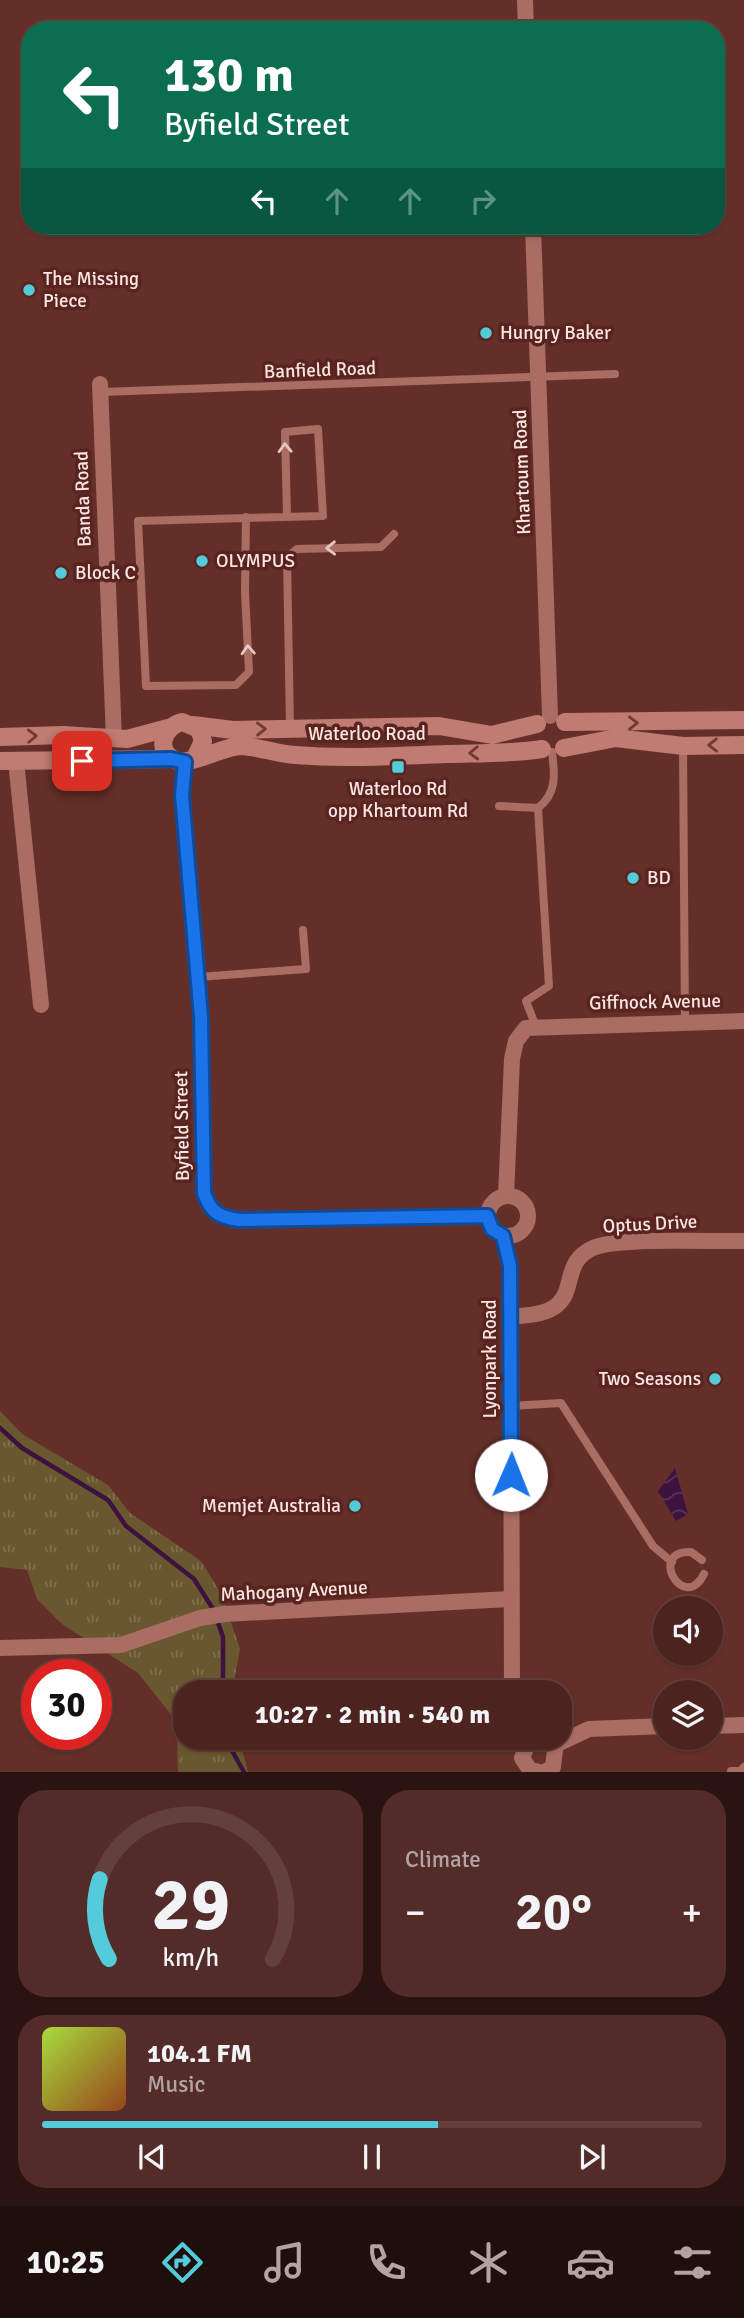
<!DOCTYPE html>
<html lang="en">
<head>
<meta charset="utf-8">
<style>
  body { margin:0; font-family:Signika,sans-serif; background:#532b28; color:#f1f3f6; height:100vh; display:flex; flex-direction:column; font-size:26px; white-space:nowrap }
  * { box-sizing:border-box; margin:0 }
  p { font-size:23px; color:#b2a4a4 }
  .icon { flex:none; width:38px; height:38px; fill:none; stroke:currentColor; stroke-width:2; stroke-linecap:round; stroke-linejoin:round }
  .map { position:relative; height:1772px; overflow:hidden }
  .panel { display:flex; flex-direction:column; gap:18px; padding:18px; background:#2a1311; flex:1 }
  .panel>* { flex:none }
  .banner { position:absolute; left:21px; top:21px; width:704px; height:214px; border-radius:28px; box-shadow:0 2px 5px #0004,0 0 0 2px #63403d; background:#0b6e4f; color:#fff; overflow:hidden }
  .controls { position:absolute; left:653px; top:1596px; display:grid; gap:14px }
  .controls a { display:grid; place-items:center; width:70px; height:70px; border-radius:50%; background:#4c231f; box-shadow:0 2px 5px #0004,0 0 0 2px #63403d; font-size:35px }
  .speed { position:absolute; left:21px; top:1659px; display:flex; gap:14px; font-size:35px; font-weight:700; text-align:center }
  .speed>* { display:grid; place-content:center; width:91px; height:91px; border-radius:50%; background:#4c231f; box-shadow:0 2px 5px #0004,0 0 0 2px #63403d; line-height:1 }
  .speed .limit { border:10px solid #d22; background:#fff; color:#111 }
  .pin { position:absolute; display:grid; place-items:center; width:60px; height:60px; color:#fff; margin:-30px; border-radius:14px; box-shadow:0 4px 10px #0006 }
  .me { position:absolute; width:77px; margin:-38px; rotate:1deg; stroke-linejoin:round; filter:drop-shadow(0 0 5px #0008) }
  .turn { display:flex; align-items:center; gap:24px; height:147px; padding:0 28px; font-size:32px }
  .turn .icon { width:91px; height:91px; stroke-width:2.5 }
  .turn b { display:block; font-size:49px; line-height:60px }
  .lanes { display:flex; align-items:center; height:66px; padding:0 28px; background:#0003; justify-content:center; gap:35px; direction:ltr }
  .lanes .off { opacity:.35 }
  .big { font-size:52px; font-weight:700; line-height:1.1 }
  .panel .widget { flex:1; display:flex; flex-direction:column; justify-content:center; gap:10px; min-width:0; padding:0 24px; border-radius:28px; background:#532b28 }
  .panel .dial { align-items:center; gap:0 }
  .dial svg { height:182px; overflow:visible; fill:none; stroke:#63403d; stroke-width:7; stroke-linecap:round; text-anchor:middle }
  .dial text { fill:#f1f3f6; stroke:none }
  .song { display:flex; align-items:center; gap:21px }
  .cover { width:84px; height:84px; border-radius:10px; background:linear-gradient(135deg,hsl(80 70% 55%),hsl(20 70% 35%)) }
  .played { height:7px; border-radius:4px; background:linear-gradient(90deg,#53cbdb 60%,#63403d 60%) }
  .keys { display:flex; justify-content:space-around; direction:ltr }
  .heat { display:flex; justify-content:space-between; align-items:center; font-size:38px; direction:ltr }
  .panel .tiles { flex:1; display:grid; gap:18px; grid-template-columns:1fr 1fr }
  .widget:last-child { grid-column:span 2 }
  .trip { position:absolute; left:173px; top:1680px; width:399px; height:70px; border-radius:28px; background:#4c231f; box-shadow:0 2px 5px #0004,0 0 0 2px #63403d; font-weight:700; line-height:70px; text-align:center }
  .menu { display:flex; height:112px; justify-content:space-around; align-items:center; background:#1e0e0c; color:#b2a4a4 }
  .menu .icon { width:49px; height:49px }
  .menu .current { color:#53cbdb }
  .menu b { font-size:32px; color:#f1f3f6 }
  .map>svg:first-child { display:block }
  .park { fill:url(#park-tufts) }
  .water { fill:url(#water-waves) }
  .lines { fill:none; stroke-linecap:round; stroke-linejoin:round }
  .stream { stroke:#3e123e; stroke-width:4.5 }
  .lane { stroke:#a96d64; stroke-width:8 }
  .street { stroke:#a96d64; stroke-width:16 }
  .secondary { stroke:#c07b72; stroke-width:18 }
  .oneway { stroke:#e6c7c2 }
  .oneway2 { stroke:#733a34 }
  .route-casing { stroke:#114b97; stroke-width:18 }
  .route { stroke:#1a73e8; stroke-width:12 }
  .poi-dot { fill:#53cbdb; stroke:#59241f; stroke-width:2.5 }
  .labels { text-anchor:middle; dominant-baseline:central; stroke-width:7; stroke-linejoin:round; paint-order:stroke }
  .poi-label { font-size:19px; fill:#fae5e2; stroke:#59241f; text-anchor:start }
  .street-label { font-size:19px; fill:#fae5e2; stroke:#59241f }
</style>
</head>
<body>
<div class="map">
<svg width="744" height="1772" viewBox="0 0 744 1772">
  <defs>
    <pattern id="park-tufts" width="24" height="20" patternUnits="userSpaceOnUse" patternTransform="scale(1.75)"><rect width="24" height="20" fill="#69582f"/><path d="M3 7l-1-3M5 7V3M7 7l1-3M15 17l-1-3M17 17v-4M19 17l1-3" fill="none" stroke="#7f704d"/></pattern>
    <pattern id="water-waves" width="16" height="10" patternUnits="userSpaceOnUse" patternTransform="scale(1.75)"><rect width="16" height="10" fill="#3e123e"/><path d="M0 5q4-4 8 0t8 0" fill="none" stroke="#5b345a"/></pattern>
  </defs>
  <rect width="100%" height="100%" fill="#652f29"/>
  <!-- park -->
  <polygon class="park" points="0,1411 22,1434 108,1485 130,1513 201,1561 222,1595 240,1649 232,1692 186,1692 186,1738 239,1738 248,1772 178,1772 177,1722 138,1673 62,1624 37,1599 27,1570 0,1567"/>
  <!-- water -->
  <polygon class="water" points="675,1468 688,1514 676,1521 658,1491"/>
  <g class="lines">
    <!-- stream -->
    <g class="stream">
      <polyline points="0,1428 22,1448 108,1500 126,1526 194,1579 215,1612"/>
      <polyline points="217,1620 223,1637 223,1692"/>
      <polyline points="228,1738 231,1749 244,1772"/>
    </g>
    <!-- lane -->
    <g class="lane">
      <polyline points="101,392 615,374"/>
      <polyline points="246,517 245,592 249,672 236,685 146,686 138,521 323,516 318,429 285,432 287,516"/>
      <polyline points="290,728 287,557 297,549 381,547 394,534"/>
      <polyline points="683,746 685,1023"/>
      <path d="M499,806l39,2c19,-15 17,-33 14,-56"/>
      <polyline points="198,977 306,969 303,930"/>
      <polyline points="536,1027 526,1001 549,986 538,808"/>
      <polyline points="511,1406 561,1403 653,1546 672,1562"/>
      <path d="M702,1560l-11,-8c-44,-2 -7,62 13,22"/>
      <polyline points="731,1771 740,1771 744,1767"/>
    </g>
    <!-- street -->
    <g class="street">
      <polyline points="525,0 526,30"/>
      <polyline points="533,226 550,716"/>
      <polyline points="100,384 114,739"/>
      <polyline points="16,761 41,1005"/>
      <path d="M185,762l-3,33 19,222 3,176c7,20 15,24 35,27l248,-4"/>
      <circle cx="508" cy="1216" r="20"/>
      <polyline points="506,1196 512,1059 516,1041 526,1028 744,1021"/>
      <polyline points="503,1236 510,1266 511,1316 512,1692"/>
      <path d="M511,1316c83,0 39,-49 82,-68 24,-11 119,-6 151,-7"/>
      <polyline points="0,1648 121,1645 200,1618 224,1614 511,1599"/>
      <polyline points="710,1726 744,1725"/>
      <polyline points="553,1746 589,1729 665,1726"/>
      <polyline points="540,1772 530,1770 522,1758 527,1746 537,1740 549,1743 555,1750 553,1767 545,1772"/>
    </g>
    <!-- secondary -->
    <g class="secondary">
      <polyline points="565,722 744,720"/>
      <polyline points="193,725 233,730 439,726 492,735 537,724"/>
      <polyline points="0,737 63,735 127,739 168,728"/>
      <polyline points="564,748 616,738 683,746 744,745"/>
      <path d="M195,758l8,-17 -4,-12 -17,-7c-18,4 -28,29 -7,38 14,7 47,-14 67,-14 18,1 35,8 53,9 50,4 101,1 151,-1 31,-1 65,0 96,-5"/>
      <polyline points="0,761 171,759"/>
    </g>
  </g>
  <!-- one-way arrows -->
  <defs><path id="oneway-chevron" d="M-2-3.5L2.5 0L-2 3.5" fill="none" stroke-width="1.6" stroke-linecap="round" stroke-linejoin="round" transform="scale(1.75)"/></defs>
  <g class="oneway">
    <use href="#oneway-chevron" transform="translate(285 448) rotate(-92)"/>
    <use href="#oneway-chevron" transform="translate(331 548) rotate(179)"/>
    <use href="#oneway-chevron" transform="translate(248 650) rotate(-93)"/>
  </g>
  <g class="oneway2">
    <use href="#oneway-chevron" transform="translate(633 723) rotate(-1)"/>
    <use href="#oneway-chevron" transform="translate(261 729) rotate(-1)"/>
    <use href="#oneway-chevron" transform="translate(32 736) rotate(-2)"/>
    <use href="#oneway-chevron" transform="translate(713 745) rotate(179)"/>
    <use href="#oneway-chevron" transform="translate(474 753) rotate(178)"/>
  </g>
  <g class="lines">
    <defs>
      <path id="route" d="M82,761l89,-2 14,3 -3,33 19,222 3,176c7,20 15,24 35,27l248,-4 5,13 11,7 7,30 1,209"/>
    </defs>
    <!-- route casing -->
    <use href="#route" class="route-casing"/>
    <!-- route -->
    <use href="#route" class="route"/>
  </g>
  <!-- markers -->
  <g class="poi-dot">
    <circle cx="29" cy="290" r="7"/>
    <circle cx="486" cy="333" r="7"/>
    <circle cx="202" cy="561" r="7"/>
    <circle cx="61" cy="573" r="7"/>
    <rect x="391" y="760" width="14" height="14" rx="3.5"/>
    <circle cx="633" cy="878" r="7"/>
    <circle cx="715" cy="1379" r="7"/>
    <circle cx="355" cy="1506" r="7"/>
  </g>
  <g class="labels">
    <!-- poi labels -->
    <g class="poi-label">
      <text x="43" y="279">The Missing<tspan x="43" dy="22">Piece</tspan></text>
      <text x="500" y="333">Hungry Baker</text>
      <text x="216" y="561">OLYMPUS</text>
      <text x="75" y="573">Block C</text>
      <text x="398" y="789" text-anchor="middle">Waterloo Rd<tspan x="398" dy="22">opp Khartoum Rd</tspan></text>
      <text x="647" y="878">BD</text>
      <text x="701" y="1379" text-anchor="end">Two Seasons</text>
      <text x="341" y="1506" text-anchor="end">Memjet Australia</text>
    </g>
    <!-- street labels -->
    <g class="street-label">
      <text transform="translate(320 370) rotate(-2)">Banfield Road</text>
      <text transform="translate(522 472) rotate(-92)">Khartoum Road</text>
      <text transform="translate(83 499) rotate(-92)">Banda Road</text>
      <text x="367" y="734">Waterloo Road</text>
      <text transform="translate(655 1002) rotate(-1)">Giffnock Avenue</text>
      <text transform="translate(182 1126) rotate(-91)">Byfield Street</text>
      <text transform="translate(650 1224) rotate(-3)">Optus Drive</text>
      <text transform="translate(490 1359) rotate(-90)">Lyonpark Road</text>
      <text transform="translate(294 1591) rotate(-3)">Mahogany Avenue</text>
    </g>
  </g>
</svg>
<div class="controls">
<a><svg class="icon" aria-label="sound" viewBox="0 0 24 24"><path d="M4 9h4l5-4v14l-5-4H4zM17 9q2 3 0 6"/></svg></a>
<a><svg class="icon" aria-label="layers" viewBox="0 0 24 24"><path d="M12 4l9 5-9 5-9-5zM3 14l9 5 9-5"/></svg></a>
</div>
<div class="speed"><div class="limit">30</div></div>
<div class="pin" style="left:82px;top:761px;background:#d93025"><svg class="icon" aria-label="arrive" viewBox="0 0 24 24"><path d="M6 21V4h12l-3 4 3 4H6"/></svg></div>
<svg class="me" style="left:511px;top:1475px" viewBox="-20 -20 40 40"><circle r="19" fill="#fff"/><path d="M0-13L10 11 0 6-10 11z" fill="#1a73e8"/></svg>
<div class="trip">10:27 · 2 min · 540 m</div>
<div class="banner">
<div class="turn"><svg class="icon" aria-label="left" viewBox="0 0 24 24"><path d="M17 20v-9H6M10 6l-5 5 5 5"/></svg><div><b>130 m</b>Byfield Street</div></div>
<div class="lanes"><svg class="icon" aria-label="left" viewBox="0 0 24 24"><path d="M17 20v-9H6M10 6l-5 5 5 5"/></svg><svg class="icon off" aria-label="ahead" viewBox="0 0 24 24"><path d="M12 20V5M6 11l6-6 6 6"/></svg><svg class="icon off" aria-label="ahead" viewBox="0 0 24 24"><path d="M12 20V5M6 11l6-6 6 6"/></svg><svg class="icon off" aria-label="right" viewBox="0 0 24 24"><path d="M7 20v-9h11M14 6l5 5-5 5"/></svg></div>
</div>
</div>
<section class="panel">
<div class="tiles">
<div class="widget dial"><svg viewBox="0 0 100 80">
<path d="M14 69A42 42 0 1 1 86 69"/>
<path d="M14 69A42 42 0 0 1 10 34" stroke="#53cbdb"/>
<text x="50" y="56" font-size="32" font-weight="700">29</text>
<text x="50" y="72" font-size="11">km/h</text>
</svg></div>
<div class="widget"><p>Climate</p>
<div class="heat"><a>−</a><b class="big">20°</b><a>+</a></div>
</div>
<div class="widget">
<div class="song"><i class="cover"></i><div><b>104.1 FM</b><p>Music</p></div></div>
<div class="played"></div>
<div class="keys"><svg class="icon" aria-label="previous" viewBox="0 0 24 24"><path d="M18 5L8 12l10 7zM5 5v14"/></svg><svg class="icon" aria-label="pause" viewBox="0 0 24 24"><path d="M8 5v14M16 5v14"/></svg><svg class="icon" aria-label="next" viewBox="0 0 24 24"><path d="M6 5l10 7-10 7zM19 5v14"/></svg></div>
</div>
</div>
</section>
<nav class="menu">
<b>10:25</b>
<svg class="icon current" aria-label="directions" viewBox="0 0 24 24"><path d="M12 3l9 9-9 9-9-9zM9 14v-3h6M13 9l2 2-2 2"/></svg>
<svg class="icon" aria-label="music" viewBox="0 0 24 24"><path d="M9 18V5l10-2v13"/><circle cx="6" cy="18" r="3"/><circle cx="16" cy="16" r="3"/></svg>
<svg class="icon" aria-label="phone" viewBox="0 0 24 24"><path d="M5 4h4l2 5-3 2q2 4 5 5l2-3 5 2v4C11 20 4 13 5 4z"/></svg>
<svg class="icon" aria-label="climate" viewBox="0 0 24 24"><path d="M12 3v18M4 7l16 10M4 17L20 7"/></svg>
<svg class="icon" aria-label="car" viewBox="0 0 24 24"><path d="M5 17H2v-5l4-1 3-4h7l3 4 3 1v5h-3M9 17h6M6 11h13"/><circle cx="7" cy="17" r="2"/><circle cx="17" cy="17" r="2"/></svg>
<svg class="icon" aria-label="filters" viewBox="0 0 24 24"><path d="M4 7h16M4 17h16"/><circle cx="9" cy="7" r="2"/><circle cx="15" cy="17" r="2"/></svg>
</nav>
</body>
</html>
